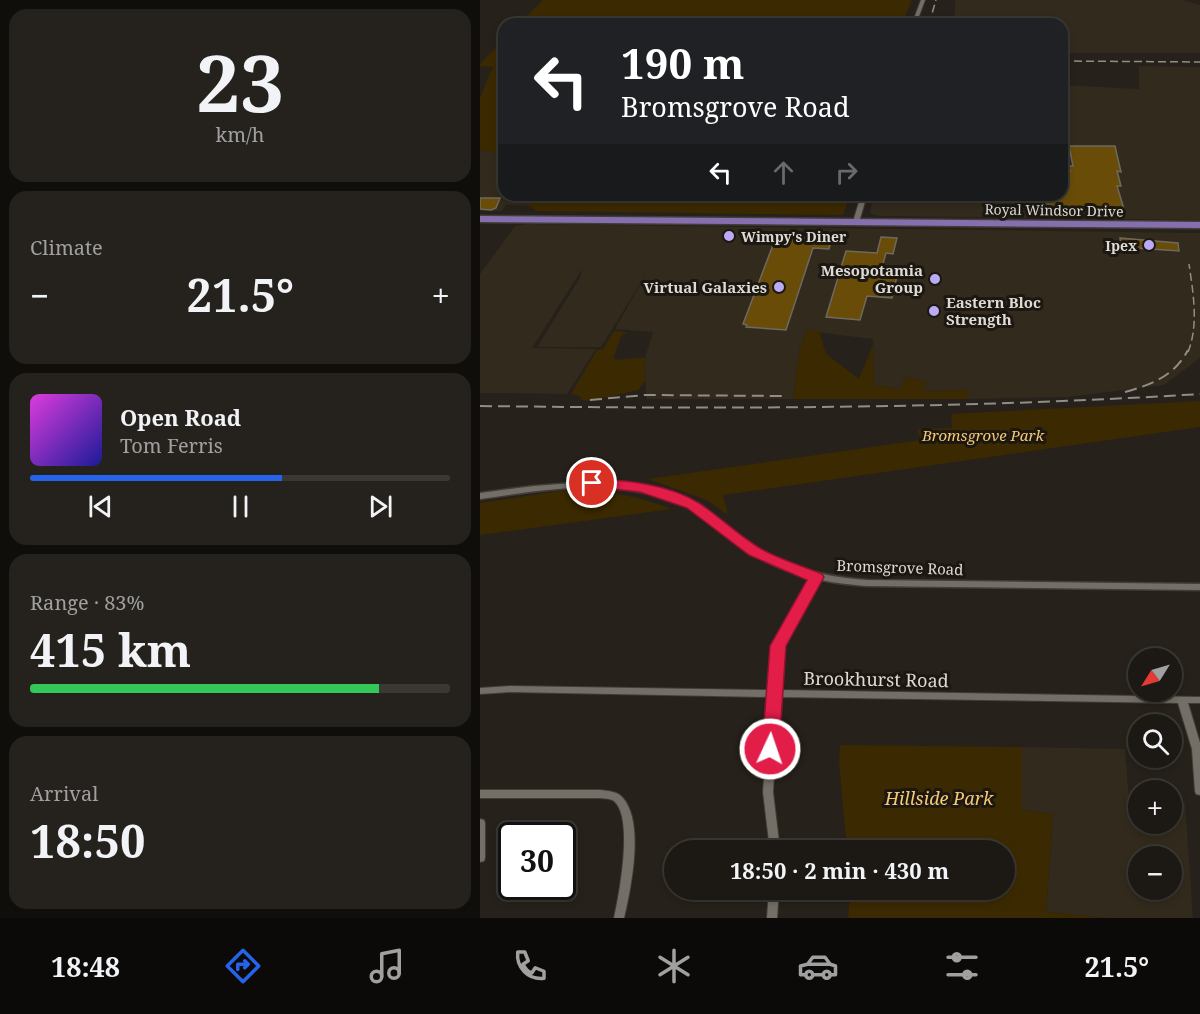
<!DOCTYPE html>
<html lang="en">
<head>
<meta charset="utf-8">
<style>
  body { margin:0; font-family:"Noto Serif",serif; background:#25221d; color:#f1f3f6; height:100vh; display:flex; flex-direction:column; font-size:22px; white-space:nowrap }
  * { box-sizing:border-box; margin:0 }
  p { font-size:20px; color:#a0a0a0 }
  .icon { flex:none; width:33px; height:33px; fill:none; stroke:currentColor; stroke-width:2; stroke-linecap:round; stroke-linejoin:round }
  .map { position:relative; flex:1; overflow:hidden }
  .sheet { display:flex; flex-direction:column; gap:9px; padding:9px; background:#0f0e0b; width:480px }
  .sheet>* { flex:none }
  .banner { position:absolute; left:18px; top:18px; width:570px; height:183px; border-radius:18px; box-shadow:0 3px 9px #0003,0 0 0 2px #3a3834; background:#202124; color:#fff; overflow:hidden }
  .needle { width:39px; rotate:233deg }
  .buttons { position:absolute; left:648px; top:648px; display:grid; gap:12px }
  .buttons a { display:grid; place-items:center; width:54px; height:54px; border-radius:50%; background:#1c1914; box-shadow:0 3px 9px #0003,0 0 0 2px #3a3834; font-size:30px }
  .speed { position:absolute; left:18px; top:822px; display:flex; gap:12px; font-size:30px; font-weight:700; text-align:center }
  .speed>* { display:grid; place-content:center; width:78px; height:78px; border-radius:50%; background:#1c1914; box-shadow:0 3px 9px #0003,0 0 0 2px #3a3834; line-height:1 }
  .speed .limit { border:3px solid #111; border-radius:9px; background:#fff; color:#111 }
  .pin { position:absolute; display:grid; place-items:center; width:51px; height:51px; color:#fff; margin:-26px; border:3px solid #fff; border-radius:50%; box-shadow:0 2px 6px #0007 }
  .me { position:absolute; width:66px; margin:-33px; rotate:3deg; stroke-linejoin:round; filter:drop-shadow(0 0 4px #0008) }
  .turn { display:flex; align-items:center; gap:21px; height:126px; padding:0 24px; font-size:27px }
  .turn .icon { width:78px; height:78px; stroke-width:2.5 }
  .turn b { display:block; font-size:42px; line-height:51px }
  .lanes { display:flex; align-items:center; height:57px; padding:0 24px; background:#0003; justify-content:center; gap:30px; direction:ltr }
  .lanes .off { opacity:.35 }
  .big { font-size:45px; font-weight:700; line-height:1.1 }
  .sheet .widget { flex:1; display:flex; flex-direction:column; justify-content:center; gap:9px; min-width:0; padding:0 21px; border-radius:18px; background:#25221d }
  .sheet .dial { align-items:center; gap:0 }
  .dial b { font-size:78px; line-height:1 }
  .song { display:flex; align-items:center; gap:18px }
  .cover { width:72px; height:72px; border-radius:9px; background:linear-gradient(135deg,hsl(300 70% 55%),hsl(240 70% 35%)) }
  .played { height:6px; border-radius:3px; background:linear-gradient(90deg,#2563eb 60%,#3a3834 60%) }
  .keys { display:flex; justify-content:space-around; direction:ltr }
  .heat { display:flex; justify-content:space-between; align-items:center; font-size:33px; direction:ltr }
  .charge { height:9px; border-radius:4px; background:linear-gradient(90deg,#34c759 83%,#3a3834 0) }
  .trip { position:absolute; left:184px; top:840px; width:351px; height:60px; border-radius:30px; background:#1c1914; box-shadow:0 3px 9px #0003,0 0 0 2px #3a3834; font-weight:700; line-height:60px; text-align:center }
  .menu { display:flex; height:96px; justify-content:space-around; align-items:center; background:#0b0a08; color:#a0a0a0 }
  .menu .icon { width:42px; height:42px }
  .menu .active { color:#2563eb }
  .menu b { font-size:27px; color:#f1f3f6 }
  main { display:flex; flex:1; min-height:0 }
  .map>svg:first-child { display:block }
  .built { fill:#312a1d; fill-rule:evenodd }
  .green { fill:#3b2901 }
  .building { fill:#694c08; stroke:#6e6960; stroke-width:1.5 }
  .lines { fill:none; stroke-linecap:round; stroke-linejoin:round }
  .minor-casing { stroke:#413d37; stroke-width:2 }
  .tertiary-casing { stroke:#413d37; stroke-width:3 }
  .primary-casing { stroke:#413d37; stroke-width:3 }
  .minor { fill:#746f66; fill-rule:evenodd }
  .tertiary { fill:#746f66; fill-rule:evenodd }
  .primary { fill:#856faf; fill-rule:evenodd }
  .rail-far1 { stroke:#918d87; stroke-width:1.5; stroke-dasharray:8 4; stroke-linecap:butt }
  .rail { stroke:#918d87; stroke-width:2; stroke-dasharray:12 6; stroke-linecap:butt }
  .route { fill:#e11d48; stroke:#92132f; stroke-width:1.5 }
  .poi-dot { fill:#bbaaf6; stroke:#1c1811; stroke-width:2 }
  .labels { text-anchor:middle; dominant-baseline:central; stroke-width:6; stroke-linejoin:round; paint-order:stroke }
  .far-street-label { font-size:14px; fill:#dedbd6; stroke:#1c1811 }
  .far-poi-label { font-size:14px; font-weight:bold; fill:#dedbd6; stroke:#1c1811; text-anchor:start }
  .poi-label { font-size:15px; font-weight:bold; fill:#dedbd6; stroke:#1c1811; text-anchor:end }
  .park-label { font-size:15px; font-style:italic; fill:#f6c973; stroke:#1c1811 }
  .street-label { font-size:15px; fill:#dedbd6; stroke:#1c1811 }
  .near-street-label { font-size:18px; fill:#dedbd6; stroke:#1c1811 }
  .near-park-label { font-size:18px; font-style:italic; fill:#f6c973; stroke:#1c1811 }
</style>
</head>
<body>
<main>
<section class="sheet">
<div class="widget dial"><b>23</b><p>km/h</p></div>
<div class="widget"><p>Climate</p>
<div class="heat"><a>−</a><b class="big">21.5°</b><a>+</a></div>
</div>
<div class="widget">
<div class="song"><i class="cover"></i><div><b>Open Road</b><p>Tom Ferris</p></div></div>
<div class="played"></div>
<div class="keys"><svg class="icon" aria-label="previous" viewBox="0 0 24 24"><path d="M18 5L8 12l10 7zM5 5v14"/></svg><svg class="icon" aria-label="pause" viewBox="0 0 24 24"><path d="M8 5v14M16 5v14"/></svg><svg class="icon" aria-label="next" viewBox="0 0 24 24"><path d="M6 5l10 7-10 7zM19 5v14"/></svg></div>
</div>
<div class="widget"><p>Range · 83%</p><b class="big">415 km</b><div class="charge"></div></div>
<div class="widget"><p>Arrival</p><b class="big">18:50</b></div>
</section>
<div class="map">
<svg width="720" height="918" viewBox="0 0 720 918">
  <rect width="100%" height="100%" fill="#26211a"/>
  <!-- built -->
  <g class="built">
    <polygon points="475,0 703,0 720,5 720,53 582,53 582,24 474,24"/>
    <polygon points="659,66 720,67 720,220 399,216 390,213 394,195 582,195 582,85 659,89"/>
    <polygon points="0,150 24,154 24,195 54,195 49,206 26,205 22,211 0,211"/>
    <polygon points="46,224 720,233 720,358 684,385 587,397 487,399 488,390 443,391 445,381 425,377 420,389 394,385 393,339 327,331 320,348 313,399 166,399 165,358 173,332 135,329 168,271 121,347 57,347 100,278 102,269 52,348 2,347 116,349 87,394 0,393 0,274 35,226"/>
    <path d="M542,747l103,2 4,50 9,1v24h34v-23l13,1 8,116h-88l-59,-6 7,-98 -31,-4zM658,856h34v34h-34z"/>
  </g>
  <!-- green -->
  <g class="green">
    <polygon points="63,0 432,0 422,24 39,24"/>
    <polygon points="24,39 24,154 0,150 0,98 13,67 0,66 0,64"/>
    <polygon points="54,195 370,195 363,215 57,211 49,206"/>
    <polygon points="327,330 339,331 346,354 379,379 393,345 394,385 420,389 425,377 446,381 444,391 489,390 487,399 313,399 320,348"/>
    <path d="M134,331l13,1 -6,4 -8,23c12,2 20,-2 32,-1v23l-7,9 -48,11 -9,-1 -1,-4 -9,-2 26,-44 6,-1z"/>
    <polygon points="720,401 720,427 243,495 248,515 227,500 168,479 441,440 437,429 472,428 471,414"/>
    <path d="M87,490c41,1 67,5 105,19l-192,26v-32z"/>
    <polygon points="360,745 542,747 542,810 573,814 566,912 625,918 368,918 370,890 525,890 525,850 367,850 359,762"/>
  </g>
  <!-- building -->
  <g class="building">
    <polygon points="589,146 635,146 641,172 637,171 641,186 637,186 644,209 573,208 571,205 547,205 544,195 582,195 582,171 590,171 588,166 593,166"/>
    <polygon points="0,198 20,198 16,208 11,210 0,209"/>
    <polygon points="301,235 351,241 349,249 333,248 306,330 266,327 267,325 263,324 296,237"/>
    <polygon points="401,237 417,238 413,254 406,253 400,275 417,276 412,298 387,296 380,320 346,317 366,251 397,253"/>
    <polygon points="640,238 698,243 699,251 641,247"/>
  </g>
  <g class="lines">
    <defs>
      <g id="minor">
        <polygon points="441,0 445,0 436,24 432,24"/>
        <polygon points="381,195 387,195 379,222 376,224 373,222"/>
        <polygon points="336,574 339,575 340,577 302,646 300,690 720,697 720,703 708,703 720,743 720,795 716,794 715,791 712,749 698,703 299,697 293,792 300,850 290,850 283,792 290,697 30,692 0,694 0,688 30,686 290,690 294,646 332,577 333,575"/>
        <path d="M0,790h120c7,1 17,1 22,7 23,24 9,91 2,121h-10c5,-23 20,-100 0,-117 -4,-3 -10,-2 -14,-3h-120z"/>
        <polygon points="0,819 4,820 5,823 5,858 4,861 0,862"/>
        <polygon points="289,890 299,890 297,918 287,918"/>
      </g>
      <path id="tertiary" d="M107,482c37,0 73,5 107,21 21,10 37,27 56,41 35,24 75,33 117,36l333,4v6l-333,-4c-44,-3 -88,-12 -125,-39 -18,-13 -34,-31 -55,-40 -66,-31 -138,-18 -207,-8v-6l54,-7z"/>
      <polygon id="primary" points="0,216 720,222 720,228 0,222"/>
    </defs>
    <!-- minor casing -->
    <use href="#minor" class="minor-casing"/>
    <!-- tertiary casing -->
    <use href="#tertiary" class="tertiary-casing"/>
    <!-- primary casing -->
    <use href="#primary" class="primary-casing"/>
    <!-- minor -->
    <use href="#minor" class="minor"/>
    <!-- tertiary -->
    <use href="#tertiary" class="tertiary"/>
    <!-- primary -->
    <use href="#primary" class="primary"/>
    <!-- rail-far1 -->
    <g class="rail-far1">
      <polyline points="449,24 456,0"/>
      <polyline points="582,61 720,62"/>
      <path d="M708,352c11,-27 5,-60 1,-88"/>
    </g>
    <!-- rail -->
    <g class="rail">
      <path d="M645,392c28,-8 49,-16 63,-42"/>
      <polyline points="110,400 165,395 304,396"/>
      <path d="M0,406c240,3 480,3 720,-12"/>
    </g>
  </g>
  <!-- route -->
  <path class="route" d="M112,479c35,1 76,5 107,24 20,13 38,31 59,44 19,12 43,18 64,27l2,3 -38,69 -7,103 -2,5 -7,2 -6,-2 -2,-5 8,-103 37,-66 -58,-25 -62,-47 -47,-16 -53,-6 -2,-3 2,-3z"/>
  <!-- markers -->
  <g class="poi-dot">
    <circle cx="249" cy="236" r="6"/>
    <circle cx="669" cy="245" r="6"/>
    <circle cx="455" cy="279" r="6"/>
    <circle cx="299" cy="287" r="6"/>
    <circle cx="454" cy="311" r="6"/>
  </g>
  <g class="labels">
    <!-- far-street labels -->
    <g class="far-street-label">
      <text transform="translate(574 210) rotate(1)">Royal Windsor Drive</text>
    </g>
    <!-- far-poi labels -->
    <g class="far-poi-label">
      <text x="261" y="236">Wimpy's Diner</text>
      <text x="657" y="245" text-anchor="end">Ipex</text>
    </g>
    <!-- poi labels -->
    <g class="poi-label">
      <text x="443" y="270">Mesopotamia<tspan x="443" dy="17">Group</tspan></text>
      <text x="287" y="287">Virtual Galaxies</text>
      <text x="466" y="302" text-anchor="start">Eastern Bloc<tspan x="466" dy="17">Strength</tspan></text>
    </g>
    <!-- park labels -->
    <g class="park-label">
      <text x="503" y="435">Bromsgrove Park</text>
    </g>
    <!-- street labels -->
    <g class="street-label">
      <text transform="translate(420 567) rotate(2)">Bromsgrove Road</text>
    </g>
    <!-- near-street labels -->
    <g class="near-street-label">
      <text transform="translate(396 679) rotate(1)">Brookhurst Road</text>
    </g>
    <!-- near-park labels -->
    <g class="near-park-label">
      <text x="459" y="798">Hillside Park</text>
    </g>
  </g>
</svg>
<div class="buttons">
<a><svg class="needle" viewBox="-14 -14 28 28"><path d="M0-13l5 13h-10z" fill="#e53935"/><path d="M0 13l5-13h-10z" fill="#a0a0a0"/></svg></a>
<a><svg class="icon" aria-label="search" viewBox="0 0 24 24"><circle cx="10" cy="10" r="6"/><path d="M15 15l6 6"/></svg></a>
<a>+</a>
<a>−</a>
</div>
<div class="speed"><div class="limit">30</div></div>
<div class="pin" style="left:112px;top:483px;background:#d93025"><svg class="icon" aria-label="arrive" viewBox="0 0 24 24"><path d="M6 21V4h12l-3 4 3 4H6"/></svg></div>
<svg class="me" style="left:290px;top:749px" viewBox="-20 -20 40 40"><circle r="17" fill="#e11d48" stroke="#fff" stroke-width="3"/><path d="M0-11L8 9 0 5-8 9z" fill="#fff"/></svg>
<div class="trip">18:50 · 2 min · 430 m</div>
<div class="banner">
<div class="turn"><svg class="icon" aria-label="left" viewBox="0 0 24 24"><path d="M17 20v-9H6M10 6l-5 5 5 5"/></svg><div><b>190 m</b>Bromsgrove Road</div></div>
<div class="lanes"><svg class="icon" aria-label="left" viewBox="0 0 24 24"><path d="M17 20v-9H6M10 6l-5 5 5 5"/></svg><svg class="icon off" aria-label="ahead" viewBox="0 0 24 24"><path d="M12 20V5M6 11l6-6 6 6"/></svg><svg class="icon off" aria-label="right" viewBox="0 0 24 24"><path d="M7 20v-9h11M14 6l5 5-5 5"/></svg></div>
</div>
</div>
</main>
<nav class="menu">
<b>18:48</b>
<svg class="icon active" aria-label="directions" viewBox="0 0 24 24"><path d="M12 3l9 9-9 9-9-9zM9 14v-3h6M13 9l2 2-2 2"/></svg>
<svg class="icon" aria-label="music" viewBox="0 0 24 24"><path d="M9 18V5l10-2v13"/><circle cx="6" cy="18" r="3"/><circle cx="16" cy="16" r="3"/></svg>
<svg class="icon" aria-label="phone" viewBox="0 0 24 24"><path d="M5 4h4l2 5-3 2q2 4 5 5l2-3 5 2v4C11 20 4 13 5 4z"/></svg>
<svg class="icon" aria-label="climate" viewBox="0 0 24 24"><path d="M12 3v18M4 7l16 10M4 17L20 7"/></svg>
<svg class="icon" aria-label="car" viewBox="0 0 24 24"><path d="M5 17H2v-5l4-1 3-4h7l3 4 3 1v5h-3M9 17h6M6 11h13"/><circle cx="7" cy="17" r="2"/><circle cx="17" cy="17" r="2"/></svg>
<svg class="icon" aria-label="filters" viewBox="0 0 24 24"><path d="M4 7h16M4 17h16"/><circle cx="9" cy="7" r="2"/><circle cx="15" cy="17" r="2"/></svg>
<b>21.5°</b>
</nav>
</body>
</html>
